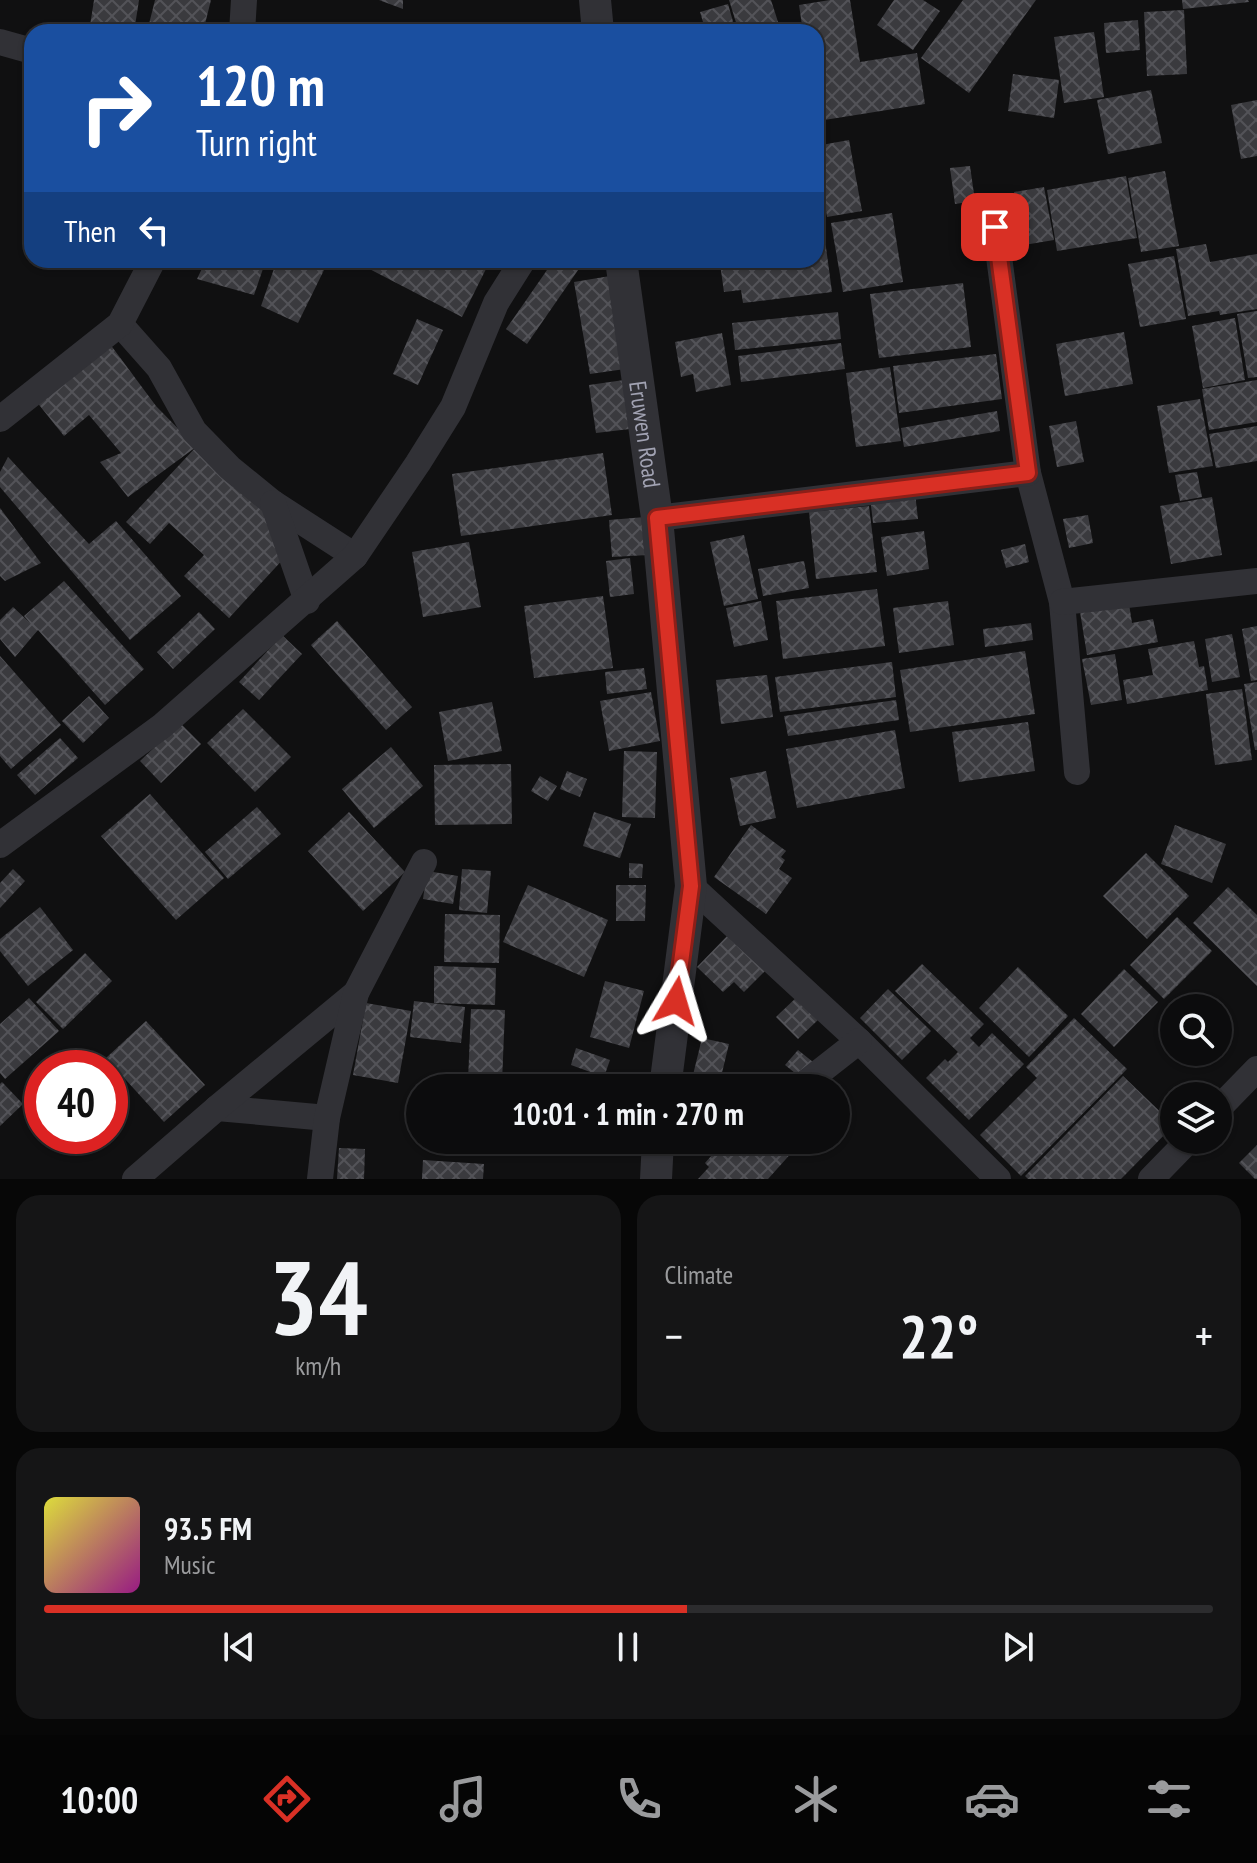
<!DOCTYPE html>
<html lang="en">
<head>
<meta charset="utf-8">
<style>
  body { margin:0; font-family:"PT Sans Narrow",sans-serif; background:#151516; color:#f1f3f6; height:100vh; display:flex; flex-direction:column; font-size:30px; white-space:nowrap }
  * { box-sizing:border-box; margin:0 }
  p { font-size:26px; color:#9a9b9d }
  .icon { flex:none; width:44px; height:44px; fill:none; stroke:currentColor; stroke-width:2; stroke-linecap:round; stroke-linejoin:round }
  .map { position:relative; height:1179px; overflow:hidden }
  .drawer { display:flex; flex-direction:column; gap:16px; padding:16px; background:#070707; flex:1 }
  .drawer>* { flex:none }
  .guide { position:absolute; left:24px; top:24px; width:800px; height:244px; border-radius:24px; box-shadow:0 2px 6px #0004,0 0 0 2px #2c2c2e; background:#1a4fa0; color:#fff; overflow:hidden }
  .buttons { position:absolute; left:1160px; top:994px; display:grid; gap:16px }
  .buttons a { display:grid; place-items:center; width:72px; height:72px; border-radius:50%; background:#0c0c0d; box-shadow:0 2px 6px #0004,0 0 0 2px #2c2c2e; font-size:40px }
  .speed { position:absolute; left:24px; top:1050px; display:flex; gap:16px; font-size:40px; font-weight:700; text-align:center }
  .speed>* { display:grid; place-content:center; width:104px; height:104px; border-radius:50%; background:#0c0c0d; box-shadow:0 2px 6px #0004,0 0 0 2px #2c2c2e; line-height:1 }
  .speed .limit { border:12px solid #d22; background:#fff; color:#111 }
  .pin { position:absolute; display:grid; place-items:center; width:68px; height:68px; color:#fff; margin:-34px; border-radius:16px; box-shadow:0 4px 12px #0006 }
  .me { position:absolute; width:88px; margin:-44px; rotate:7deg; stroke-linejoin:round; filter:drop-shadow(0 0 6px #0008) }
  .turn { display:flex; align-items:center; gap:28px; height:168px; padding:0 40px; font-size:36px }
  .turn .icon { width:104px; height:104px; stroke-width:2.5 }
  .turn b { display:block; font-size:56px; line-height:68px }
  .then { display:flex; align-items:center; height:76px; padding:0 40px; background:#0003; gap:16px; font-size:30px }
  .big { font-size:60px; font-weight:700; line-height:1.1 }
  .drawer .card { flex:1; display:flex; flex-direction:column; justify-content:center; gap:12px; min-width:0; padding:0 28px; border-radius:24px; background:#151516 }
  .drawer .dial { align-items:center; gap:0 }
  .dial b { font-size:104px; line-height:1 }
  .song { display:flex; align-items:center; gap:24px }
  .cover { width:96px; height:96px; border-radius:12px; background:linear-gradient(135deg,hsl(60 70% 55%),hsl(310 70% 35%)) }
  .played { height:8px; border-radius:4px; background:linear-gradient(90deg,#d93025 55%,#2c2c2e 55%) }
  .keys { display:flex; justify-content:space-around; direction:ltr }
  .heat { display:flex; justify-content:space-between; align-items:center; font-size:44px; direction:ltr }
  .drawer .tiles { flex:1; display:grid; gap:16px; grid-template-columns:1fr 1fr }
  .card:last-child { grid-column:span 2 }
  .trip { position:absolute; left:406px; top:1074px; width:444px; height:80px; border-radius:40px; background:#0c0c0d; box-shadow:0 2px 6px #0004,0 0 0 2px #2c2c2e; font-weight:700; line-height:80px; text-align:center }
  .menu { display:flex; height:128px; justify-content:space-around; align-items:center; background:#050505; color:#9a9b9d }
  .menu .icon { width:56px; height:56px }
  .menu .current { color:#d93025 }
  .menu b { font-size:36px; color:#f1f3f6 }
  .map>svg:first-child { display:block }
  .building { fill:url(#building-cross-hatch) }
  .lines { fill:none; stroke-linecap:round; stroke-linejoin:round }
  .minor { stroke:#313136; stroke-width:26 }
  .tertiary { stroke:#313136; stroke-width:32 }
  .route-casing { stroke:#8d1f18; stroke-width:20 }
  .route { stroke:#d93025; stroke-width:14 }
  .labels { text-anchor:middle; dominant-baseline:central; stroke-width:8; stroke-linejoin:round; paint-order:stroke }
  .street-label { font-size:24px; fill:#a1a2b2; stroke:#0b0b0c }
</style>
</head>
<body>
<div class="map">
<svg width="1257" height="1179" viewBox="0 0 1257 1179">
  <defs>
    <pattern id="building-cross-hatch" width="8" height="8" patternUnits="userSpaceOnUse" patternTransform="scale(2)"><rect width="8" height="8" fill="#3a3a3e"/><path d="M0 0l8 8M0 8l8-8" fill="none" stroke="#535358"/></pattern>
  </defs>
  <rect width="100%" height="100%" fill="#101011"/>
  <!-- building -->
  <g class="building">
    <polygon points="94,0 139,0 134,32 89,32"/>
    <polygon points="155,0 211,0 203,32 147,32"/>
    <polygon points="379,0 403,0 403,9"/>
    <polygon points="729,0 771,0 779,25 755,32 739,32"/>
    <polygon points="830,0 850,0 860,62 917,53 925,104 818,121 816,109 816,32 803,32 799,5"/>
    <polygon points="894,0 923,0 940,11 913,50 877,25"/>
    <polygon points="963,0 1036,0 969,93 921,58"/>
    <polygon points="1182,0 1248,0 1249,2 1183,9"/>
    <polygon points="728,4 736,32 706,32 700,12"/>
    <polygon points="1184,10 1187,74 1147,76 1144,12"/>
    <polygon points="1138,20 1140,50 1106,53 1104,23"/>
    <polygon points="281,22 329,27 329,32 280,32"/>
    <polygon points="1094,32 1104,97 1064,103 1054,37"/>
    <polygon points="1013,74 1059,80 1054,118 1008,111"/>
    <polygon points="1151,90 1162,143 1108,154 1097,100"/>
    <polygon points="1257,100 1257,156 1241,159 1231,105"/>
    <polygon points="849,140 862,211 827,217 816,146"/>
    <polygon points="970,166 975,201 955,204 950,168"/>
    <polygon points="1165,171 1179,246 1141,252 1128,178"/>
    <polygon points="1126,176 1137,238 1057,251 1047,190"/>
    <polygon points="1044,187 1054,240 1024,245 1014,192"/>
    <polygon points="892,213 903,282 843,292 831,223"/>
    <polygon points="823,225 832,292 743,303 741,290 724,292 720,264 741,260 816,260 816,226"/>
    <polygon points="1206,244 1210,262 1257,254 1257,309 1220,315 1219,311 1188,316 1176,249"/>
    <polygon points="1174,256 1186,319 1140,327 1128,264"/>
    <polygon points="206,260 266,260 254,295 197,279"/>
    <polygon points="277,260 302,260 325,268 298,323 261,306"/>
    <polygon points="357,260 483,260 489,263 462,317 356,262"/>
    <polygon points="554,260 585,260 527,344 506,329"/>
    <polygon points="610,276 625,369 590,374 574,282"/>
    <polygon points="963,283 971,347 879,358 870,294"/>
    <polygon points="1257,311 1257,377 1248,378 1237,314"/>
    <polygon points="838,312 841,339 735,350 732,323"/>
    <polygon points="1235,318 1245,380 1203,388 1192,326"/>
    <polygon points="417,319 443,330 418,385 393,374"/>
    <polygon points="1124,332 1133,384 1065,396 1056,344"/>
    <polygon points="722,333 731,385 696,392 693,374 681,377 675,342"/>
    <polygon points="104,336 156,406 196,447 299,542 229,618 184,576 204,555 169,523 150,544 126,522 196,447 128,497 100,462 121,453 89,415 64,436 36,401"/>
    <polygon points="841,343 845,369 741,382 738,356"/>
    <polygon points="996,354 1002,399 899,413 893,366"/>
    <polygon points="890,367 901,441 856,447 846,373"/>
    <polygon points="624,380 630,429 596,433 589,385"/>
    <polygon points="1257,380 1257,422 1209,430 1202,389"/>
    <polygon points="1200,399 1213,466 1169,473 1157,406"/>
    <polygon points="997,411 1000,431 904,447 901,428"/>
    <polygon points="1076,421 1084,462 1057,467 1049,426"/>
    <polygon points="1257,426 1257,461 1216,468 1209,434"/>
    <polygon points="603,453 612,515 461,536 452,474"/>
    <polygon points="8,457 89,544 116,521 181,596 130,640 0,487 0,472"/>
    <polygon points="1197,472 1202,497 1180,501 1175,475"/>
    <polygon points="915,493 918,519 873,523 870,497"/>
    <polygon points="1212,497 1222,555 1171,564 1160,506"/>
    <polygon points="869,506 877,572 816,579 809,512"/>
    <polygon points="0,508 41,563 5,581 0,576"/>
    <polygon points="1088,515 1093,543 1069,548 1063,519"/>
    <polygon points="645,517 648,555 612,557 609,520"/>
    <polygon points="924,531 929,569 887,576 881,537"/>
    <polygon points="744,535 758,599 724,606 710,542"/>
    <polygon points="469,542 481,607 423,617 412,552"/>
    <polygon points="1025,544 1029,562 1006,568 1001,550"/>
    <polygon points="630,558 634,594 610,597 606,561"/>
    <polygon points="804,561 809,588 763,596 758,569"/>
    <polygon points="64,581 144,669 105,705 38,630 15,657 0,639 0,620 13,607 31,624 24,616"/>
    <polygon points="877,589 885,646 783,659 776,601"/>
    <polygon points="603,596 613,668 534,678 524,606"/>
    <polygon points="761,601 768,640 734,647 726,608"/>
    <polygon points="948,601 954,645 899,653 893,608"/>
    <polygon points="1129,604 1132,623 1153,619 1158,642 1087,655 1080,612"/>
    <polygon points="199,612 215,629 173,669 157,652"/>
    <polygon points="337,621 412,707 386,730 311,645"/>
    <polygon points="1031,623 1033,640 985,647 983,629"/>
    <polygon points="1257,626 1257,680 1251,681 1242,629"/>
    <polygon points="1232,634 1240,677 1212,682 1205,639"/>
    <polygon points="282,635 302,654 259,700 239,682"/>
    <polygon points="1194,641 1199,667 1204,666 1208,690 1127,704 1123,680 1153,675 1148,649"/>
    <polygon points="1025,651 1035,714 910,732 900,670"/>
    <polygon points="1115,654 1122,700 1091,705 1082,659"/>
    <polygon points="0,656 61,725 11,769 0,756"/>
    <polygon points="892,662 896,697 780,712 775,677"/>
    <polygon points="644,668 647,689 607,694 605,672"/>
    <polygon points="767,675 773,717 721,724 716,680"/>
    <polygon points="1257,682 1257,750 1255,750 1244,684"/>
    <polygon points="1242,689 1252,760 1215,765 1206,694"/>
    <polygon points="651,692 660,741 609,751 600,701"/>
    <polygon points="89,696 109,718 83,743 62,721"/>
    <polygon points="896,700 899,720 788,736 784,716"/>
    <polygon points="492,702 502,751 448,761 439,712"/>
    <polygon points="243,709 291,757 255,792 207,743"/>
    <polygon points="1028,722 1035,771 959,782 952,732"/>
    <polygon points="180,723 201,744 161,783 140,761"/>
    <polygon points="895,730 905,788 797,808 786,749"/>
    <polygon points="60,738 78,758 35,795 17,775"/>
    <polygon points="391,747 423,786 374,828 342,789"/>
    <polygon points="624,751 657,752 655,818 622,817"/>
    <polygon points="511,764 512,824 435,825 434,765"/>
    <polygon points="567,771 587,779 580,797 560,789"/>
    <polygon points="766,771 776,818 740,826 730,778"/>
    <polygon points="540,776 557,786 548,801 531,791"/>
    <polygon points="150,794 224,878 176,920 101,836"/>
    <polygon points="257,807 281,834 228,879 205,852"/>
    <polygon points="349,812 405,872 363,911 308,851"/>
    <polygon points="594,812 631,824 620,858 583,846"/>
    <polygon points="751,825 786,851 781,857 785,860 779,869 792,878 766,914 714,877"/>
    <polygon points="1175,825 1226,844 1212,883 1161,864"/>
    <polygon points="1146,853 1189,896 1147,939 1103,896"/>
    <polygon points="629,863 643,864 642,878 629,878"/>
    <polygon points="13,869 25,881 0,908 0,883"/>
    <polygon points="462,869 491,871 487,913 459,910"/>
    <polygon points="427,871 458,876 453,904 423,899"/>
    <polygon points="528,885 608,920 584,977 503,942"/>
    <polygon points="616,885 646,885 645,921 616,921"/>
    <polygon points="1228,887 1257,915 1257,986 1193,923"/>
    <polygon points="40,907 73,950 28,986 0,951 0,939"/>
    <polygon points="445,914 500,915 499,963 444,962"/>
    <polygon points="1177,917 1212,951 1164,999 1130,965"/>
    <polygon points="731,932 768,968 744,992 734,982 723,992 697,967"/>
    <polygon points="85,953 112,981 63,1029 36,1002"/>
    <polygon points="922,964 984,1024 970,1038 979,1047 992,1033 1024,1064 969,1120 926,1078 945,1059 948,1062 958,1052 895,991"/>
    <polygon points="434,966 496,968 495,1005 434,1003"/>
    <polygon points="1018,967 1068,1016 1029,1057 979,1008"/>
    <polygon points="1124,969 1158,1002 1114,1047 1081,1014"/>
    <polygon points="605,981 644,991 629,1048 590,1037"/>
    <polygon points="888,989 931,1031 902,1060 860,1018"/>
    <polygon points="798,996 820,1018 798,1039 776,1017"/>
    <polygon points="29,998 59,1031 5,1079 0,1073 0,1024"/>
    <polygon points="414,1001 465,1007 461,1043 410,1037"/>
    <polygon points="366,1003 411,1011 398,1083 353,1075"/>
    <polygon points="471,1009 505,1010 502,1082 468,1081"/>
    <polygon points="1074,1018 1127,1069 1021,1176 980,1135 1037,1078 1026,1067"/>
    <polygon points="146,1021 205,1085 164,1122 106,1058"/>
    <polygon points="702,1038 729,1044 720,1081 693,1075"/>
    <polygon points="576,1048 610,1060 604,1077 571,1065"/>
    <polygon points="798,1050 818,1066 805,1081 785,1065"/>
    <polygon points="1123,1076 1174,1125 1121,1179 1028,1179 1025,1176"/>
    <polygon points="2,1082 23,1104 0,1126 0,1084"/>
    <polygon points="495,1140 540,1140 540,1155 495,1156"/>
    <polygon points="725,1140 803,1140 768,1179 698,1179 709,1167 705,1163"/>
    <polygon points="1257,1145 1257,1179 1255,1179 1239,1163"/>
    <polygon points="339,1148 365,1149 364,1179 337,1179"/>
    <polygon points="423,1160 484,1164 483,1179 422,1179"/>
  </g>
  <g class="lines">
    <!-- minor -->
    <g class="minor">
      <polyline points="242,32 244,0"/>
      <polyline points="0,42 32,51"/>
      <polyline points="995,227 1028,473 1062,602 1077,772"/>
      <polyline points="120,324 159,368 194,431 230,468 273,503 355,556"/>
      <polyline points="0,419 120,324 153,260"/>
      <polyline points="273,503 307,601"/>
      <polyline points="657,518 1028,473"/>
      <polyline points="1062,602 1257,581"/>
      <polyline points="0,845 162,726 355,556 418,463 453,407 496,303 523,260"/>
      <polyline points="691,886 859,1041 998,1179"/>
      <polyline points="799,1088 859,1041"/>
      <polyline points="217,1108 327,1118"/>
      <polyline points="1218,1109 1257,1069"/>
      <polyline points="135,1179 217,1108 356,993"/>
      <polyline points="320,1179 327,1118 356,993 424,862"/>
      <polyline points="1151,1179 1189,1140"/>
    </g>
    <!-- tertiary -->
    <g class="tertiary">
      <polyline points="595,0 598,32"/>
      <path id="s1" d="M621,260l36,258 34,368 -26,202"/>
      <polyline points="656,1179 658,1140"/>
    </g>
  </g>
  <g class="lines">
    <defs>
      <polyline id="route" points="676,1001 691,886 657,518 1028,473 995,227"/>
    </defs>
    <!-- route casing -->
    <use href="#route" class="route-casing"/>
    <!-- route -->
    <use href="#route" class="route"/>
  </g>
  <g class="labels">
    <!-- street labels -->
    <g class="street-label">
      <text stroke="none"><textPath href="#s1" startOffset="176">Eruwen Road</textPath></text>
    </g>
  </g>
</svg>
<div class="buttons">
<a><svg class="icon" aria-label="search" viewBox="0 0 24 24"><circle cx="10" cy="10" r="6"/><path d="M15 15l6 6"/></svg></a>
<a><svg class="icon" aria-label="layers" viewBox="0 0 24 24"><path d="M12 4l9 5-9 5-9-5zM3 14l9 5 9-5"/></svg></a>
</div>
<div class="speed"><div class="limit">40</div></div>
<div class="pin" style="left:995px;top:227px;background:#d93025"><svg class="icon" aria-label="arrive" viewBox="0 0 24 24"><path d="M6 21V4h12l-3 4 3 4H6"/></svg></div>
<svg class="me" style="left:676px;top:1001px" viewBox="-20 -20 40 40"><path d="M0-17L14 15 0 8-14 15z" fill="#d93025" stroke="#fff" stroke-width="4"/></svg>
<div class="trip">10:01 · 1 min · 270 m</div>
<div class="guide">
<div class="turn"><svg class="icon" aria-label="right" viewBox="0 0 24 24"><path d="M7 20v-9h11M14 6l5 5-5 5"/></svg><div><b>120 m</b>Turn right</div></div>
<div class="then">Then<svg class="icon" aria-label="left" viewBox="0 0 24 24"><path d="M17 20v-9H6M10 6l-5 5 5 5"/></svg></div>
</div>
</div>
<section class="drawer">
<div class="tiles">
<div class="card dial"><b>34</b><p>km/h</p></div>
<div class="card"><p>Climate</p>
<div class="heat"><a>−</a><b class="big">22°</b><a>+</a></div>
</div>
<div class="card">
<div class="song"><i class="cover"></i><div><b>93.5 FM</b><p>Music</p></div></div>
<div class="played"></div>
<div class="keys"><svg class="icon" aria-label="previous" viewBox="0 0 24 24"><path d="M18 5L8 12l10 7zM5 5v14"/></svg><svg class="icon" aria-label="pause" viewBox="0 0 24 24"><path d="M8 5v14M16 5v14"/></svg><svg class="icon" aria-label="next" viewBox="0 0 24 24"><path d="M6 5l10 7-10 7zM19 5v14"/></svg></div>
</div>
</div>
</section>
<nav class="menu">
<b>10:00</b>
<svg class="icon current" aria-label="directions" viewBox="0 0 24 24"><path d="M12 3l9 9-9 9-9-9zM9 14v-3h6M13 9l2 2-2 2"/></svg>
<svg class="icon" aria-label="music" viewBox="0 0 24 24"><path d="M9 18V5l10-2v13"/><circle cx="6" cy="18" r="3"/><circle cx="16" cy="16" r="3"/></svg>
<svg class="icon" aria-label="phone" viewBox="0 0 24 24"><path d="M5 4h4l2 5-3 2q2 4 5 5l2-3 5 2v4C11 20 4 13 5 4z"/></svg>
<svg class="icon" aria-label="climate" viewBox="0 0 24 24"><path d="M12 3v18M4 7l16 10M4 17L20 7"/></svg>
<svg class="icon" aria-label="car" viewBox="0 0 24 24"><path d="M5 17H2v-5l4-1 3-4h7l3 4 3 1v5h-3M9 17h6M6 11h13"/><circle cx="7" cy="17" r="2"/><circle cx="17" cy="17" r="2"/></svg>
<svg class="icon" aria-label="filters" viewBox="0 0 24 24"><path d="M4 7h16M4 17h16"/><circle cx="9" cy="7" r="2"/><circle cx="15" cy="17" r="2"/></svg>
</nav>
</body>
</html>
